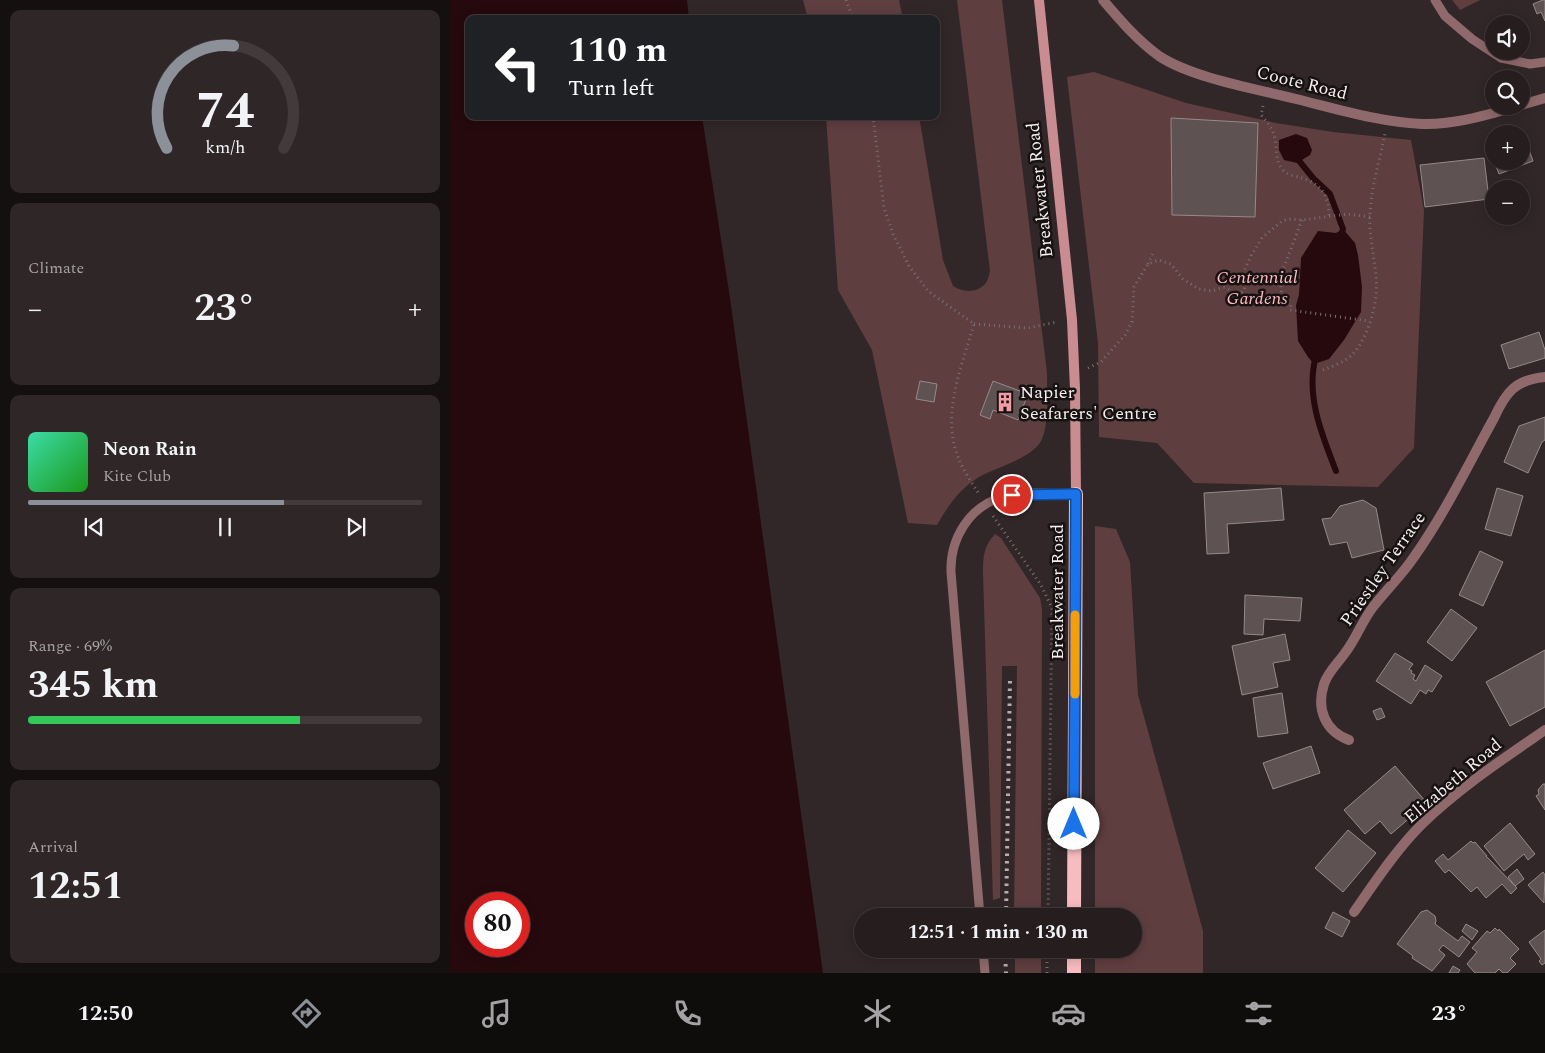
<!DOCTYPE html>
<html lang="en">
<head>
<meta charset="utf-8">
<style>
  body { margin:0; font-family:Spectral,serif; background:#2e2627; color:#f1f3f6; height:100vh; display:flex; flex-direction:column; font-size:19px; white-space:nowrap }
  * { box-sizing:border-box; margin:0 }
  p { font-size:16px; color:#a4a2a4 }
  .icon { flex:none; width:28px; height:28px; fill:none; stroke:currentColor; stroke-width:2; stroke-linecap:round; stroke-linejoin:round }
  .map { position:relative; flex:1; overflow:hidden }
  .details { display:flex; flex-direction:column; gap:10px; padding:10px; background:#151010; width:450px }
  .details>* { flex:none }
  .guide { position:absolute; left:15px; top:15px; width:475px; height:105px; border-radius:10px; box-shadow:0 2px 12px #0003,0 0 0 1px #423b3c; background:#202124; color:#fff; overflow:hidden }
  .buttons { position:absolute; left:1035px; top:15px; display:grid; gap:10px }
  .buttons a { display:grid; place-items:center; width:45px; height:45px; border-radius:50%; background:#261d1e; box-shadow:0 2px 12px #0003,0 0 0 1px #423b3c; font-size:25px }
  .speed { position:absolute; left:15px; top:892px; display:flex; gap:10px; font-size:25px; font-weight:700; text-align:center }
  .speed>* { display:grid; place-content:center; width:65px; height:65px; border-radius:50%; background:#261d1e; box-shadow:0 2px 12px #0003,0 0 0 1px #423b3c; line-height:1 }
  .speed .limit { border:8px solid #d22; background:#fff; color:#111 }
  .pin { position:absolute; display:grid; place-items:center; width:42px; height:42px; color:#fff; margin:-21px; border:2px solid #fff; border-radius:50%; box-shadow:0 1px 5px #0007 }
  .me { position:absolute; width:55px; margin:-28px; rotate:0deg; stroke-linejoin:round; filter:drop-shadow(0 0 4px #0008) }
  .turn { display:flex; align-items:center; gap:18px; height:105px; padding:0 20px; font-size:22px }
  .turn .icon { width:65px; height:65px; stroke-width:2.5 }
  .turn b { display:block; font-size:35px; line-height:42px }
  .big { font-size:38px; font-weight:700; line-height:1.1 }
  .details .card { flex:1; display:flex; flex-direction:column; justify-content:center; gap:8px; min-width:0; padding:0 18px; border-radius:10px; background:#2e2627 }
  .details .dial { align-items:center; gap:0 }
  .dial svg { height:130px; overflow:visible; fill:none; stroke:#423b3c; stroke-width:7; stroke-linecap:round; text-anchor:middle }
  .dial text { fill:#f1f3f6; stroke:none }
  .song { display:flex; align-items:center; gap:15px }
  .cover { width:60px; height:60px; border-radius:8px; background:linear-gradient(135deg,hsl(160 70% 55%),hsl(120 70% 35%)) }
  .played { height:5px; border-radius:2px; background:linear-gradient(90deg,#8c9099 65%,#423b3c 65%) }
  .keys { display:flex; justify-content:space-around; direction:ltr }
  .heat { display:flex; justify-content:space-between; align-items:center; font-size:28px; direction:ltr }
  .charge { height:8px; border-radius:4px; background:linear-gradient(90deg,#34c759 69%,#423b3c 0) }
  .trip { position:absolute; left:404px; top:908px; width:288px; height:50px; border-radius:25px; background:#261d1e; box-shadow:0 2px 12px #0003,0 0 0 1px #423b3c; font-weight:700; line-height:50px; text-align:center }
  .tabs { display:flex; height:80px; justify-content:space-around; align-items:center; background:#0f0c0c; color:#a4a2a4 }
  .tabs .icon { width:35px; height:35px }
  .tabs .active { color:#8c9099 }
  .tabs b { font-size:22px; color:#f1f3f6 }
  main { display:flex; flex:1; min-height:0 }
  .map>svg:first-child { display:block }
  .green { fill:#5f3e40 }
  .water { fill:#25090d; fill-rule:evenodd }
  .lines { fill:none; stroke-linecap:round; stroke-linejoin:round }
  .stream { stroke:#25090d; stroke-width:6 }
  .building { fill:#5f5253; stroke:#97898a }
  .path { stroke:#797071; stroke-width:3; stroke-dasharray:1 4; stroke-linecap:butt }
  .service { stroke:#8f696c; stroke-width:9 }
  .minor { stroke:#8f696c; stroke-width:10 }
  .tertiary { stroke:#8f696c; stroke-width:10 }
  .secondary { stroke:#c98c91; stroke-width:10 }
  .trunk { stroke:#f7bcc0; stroke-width:14 }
  .rail { stroke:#b7aeaf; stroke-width:4; stroke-dasharray:2.5 5; stroke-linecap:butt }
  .route-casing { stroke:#114b97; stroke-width:12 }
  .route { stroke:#1a73e8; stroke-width:9 }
  .slow { stroke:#f59e0b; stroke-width:9 }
  .labels { text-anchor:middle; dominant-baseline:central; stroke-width:5; stroke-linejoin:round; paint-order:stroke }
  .street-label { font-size:18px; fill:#f5edee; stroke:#171212 }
  .park-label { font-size:18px; font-style:italic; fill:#ffbbc0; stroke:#171212 }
  .poi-label { font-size:18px; fill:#f5edee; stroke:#171212; text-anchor:start }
</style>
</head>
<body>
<main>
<section class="details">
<div class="card dial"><svg viewBox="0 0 100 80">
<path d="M14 69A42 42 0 1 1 86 69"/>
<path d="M14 69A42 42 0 0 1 55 6" stroke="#8c9099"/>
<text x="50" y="56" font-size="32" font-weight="700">74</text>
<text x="50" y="72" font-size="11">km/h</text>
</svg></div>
<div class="card"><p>Climate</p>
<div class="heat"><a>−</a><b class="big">23°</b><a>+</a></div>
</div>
<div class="card">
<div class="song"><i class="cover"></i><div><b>Neon Rain</b><p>Kite Club</p></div></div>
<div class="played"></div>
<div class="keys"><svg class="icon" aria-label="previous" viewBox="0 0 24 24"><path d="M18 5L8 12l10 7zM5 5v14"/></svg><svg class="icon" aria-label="pause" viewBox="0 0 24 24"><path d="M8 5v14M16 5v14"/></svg><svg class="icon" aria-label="next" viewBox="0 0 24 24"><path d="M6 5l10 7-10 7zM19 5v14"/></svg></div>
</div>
<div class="card"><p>Range · 69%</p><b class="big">345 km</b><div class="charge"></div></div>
<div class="card"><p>Arrival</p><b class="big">12:51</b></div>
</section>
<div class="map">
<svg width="1095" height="973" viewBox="0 0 1095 973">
  <rect width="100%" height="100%" fill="#322728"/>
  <!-- green -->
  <g class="green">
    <polygon points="353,0 449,0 453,19 358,19"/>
    <path d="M507,0h45l45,373c0,17 2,55 -6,68 -10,18 -45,26 -62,36 -20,12 -31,29 -42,48l-29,-2 -36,-173 -34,-60 -12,-174h93l24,144 10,26c9,6 24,8 33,-3 2,-3 3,-8 4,-12z"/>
    <polygon points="1002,0 1030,0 1010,10"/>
    <polygon points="644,72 736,103 826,123 883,132 961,140 974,210 964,448 928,487 744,483 707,443 649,437 648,343 617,77"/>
    <polygon points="645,526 666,529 680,562 688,695 753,931 753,973 645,973 645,949 682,949 682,916 645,916"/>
    <path d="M545,534l6,4 39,60 2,11 -1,307h-27l3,-250h-15l-2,232 -7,2 -10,-328c0,-16 1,-26 12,-38z"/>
    <rect x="565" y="949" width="26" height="24"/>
  </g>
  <!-- water -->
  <g class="water">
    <path d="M0,0h237l2,19h-220v97h233l28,182 93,675h-373zM26,904h43v42h-43z"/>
    <polygon points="846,134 857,138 862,150 860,155 847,163 834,160 829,150 829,140"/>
    <polygon points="893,229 905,243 908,255 912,287 911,312 894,340 879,359 864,364 858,357 848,341 846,305 849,295 851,258 868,231 886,233"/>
  </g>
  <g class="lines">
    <!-- stream -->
    <g class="stream">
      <polyline points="850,162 863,178 880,194 893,229 891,237"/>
      <path d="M866,356c-11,39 6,79 20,115"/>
    </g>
  </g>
  <!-- building -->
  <g class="building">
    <polygon points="1093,0 1095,0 1095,21 1091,12 1087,14 1083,4"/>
    <polygon points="721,118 808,123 805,217 722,215"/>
    <polygon points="1077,144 1083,161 1049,174 1044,161 1071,161 1071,146"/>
    <polygon points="1034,158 1039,199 975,207 970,165"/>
    <polygon points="1089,332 1095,350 1095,358 1059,369 1051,345"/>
    <polygon points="470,381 487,384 484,402 466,399"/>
    <polygon points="543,381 578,394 568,420 543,410 540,419 530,415"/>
    <polygon points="1095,417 1095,440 1092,442 1078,473 1054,462 1069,426"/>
    <polygon points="831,488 834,520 777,524 779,553 757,554 754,493"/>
    <polygon points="1047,488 1073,496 1061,536 1035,529"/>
    <polygon points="913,500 926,508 934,550 902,558 897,542 880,545 872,519 881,518 890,506"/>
    <polygon points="1030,551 1053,562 1033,606 1009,595"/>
    <polygon points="795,595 852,598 850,621 814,619 813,635 794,634"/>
    <polygon points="1001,609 1027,628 1002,661 977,642"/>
    <polygon points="835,634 840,660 823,663 828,687 792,695 782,646"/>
    <polygon points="1095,650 1095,707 1060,726 1036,682"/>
    <polygon points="945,653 963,664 959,669 962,671 961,673 965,675 963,679 966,681 975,665 992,676 982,692 978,690 976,694 970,690 961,704 926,681"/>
    <polygon points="832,693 838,733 808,737 803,698"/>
    <polygon points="931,708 935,717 927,720 923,711"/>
    <polygon points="861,746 870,773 823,789 813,763"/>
    <polygon points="945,766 977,803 941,834 930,821 915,834 894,810"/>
    <polygon points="1093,784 1095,784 1095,810 1086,796 1089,794 1088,790"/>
    <polygon points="1060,823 1085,854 1078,860 1074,854 1054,871 1034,846"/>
    <polygon points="898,830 926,853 893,892 865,868"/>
    <polygon points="1021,841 1023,843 1025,842 1037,856 1036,856 1067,888 1061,894 1052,884 1036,898 1027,887 1021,892 999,870 995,873 985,861 993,854 998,860"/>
    <polygon points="1067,869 1074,879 1065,886 1058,877"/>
    <polygon points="1093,872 1095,875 1094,903 1078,885"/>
    <polygon points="977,910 985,916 986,921 985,924 1008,941 1012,936 1020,942 1009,957 993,945 989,950 995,955 993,958 982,971 962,958 963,956 947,944 971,912"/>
    <polygon points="883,912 900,921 892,937 875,928"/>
    <polygon points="1016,924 1028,931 1022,940 1012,931"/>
    <polygon points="1045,928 1048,931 1049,929 1069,949 1060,958 1066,964 1057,973 1053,973 1049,969 1045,973 1025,973 1017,964 1027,952 1022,948 1037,931 1040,933"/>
    <polygon points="1095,930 1095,963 1092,965 1089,961 1091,959 1079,942"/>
    <polygon points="1003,966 1010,970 1008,973 999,973"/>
  </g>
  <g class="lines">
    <!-- path -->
    <g class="path">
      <polyline points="396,0 403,19"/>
      <path d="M813,106l-2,9c6,7 12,14 14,23 2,12 0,24 9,33 5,5 13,5 18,7 20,6 27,19 27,38"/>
      <path d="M423,116l11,92 9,26 16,32 19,25 46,33c-12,41 -33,91 -16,133 5,13 14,26 21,37"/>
      <polyline points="852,220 830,277 832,299 841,304 840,310 919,321"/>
      <polyline points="698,264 704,251"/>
      <polyline points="524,324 578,328 607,322"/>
      <polyline points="638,368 651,362 675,335 682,322 684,287 698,264 708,260 721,264 733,279 749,289 762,291 774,287 788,294 794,291 795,285 793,273 802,254 812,238 832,221 838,219 852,220 898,214 920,217"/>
      <path d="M873,370c10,-4 22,-8 30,-16 16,-18 26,-54 23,-78 -2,-20 -7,-41 -6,-61 1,-28 10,-55 15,-82"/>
      <polyline points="543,516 591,585 602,608 598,916"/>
      <polyline points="597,973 597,949"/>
    </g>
    <!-- service -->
    <g class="service">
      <polyline points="985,0 995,16 1022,39 1051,58 1080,64 1095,62"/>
      <path d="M530,916l-29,-344c-1,-33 18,-66 52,-75 23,-7 49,-3 73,-3"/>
      <polyline points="533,949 535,973"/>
    </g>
    <!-- minor -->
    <g class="minor">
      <path d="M899,740c-24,-9 -33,-31 -25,-56 4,-12 14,-21 21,-31 11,-14 17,-32 28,-46 13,-17 29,-32 41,-50 31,-44 54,-92 80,-139 12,-26 21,-38 51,-41"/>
      <path d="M904,912c21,-30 42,-62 68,-88 37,-36 81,-65 123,-94"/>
    </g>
    <!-- tertiary -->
    <g class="tertiary">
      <path d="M653,0c17,20 34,40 56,56 33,22 98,33 137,43 41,10 83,23 126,25 32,1 65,-9 96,-18"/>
      <polyline points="1071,105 1095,98"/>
    </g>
    <!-- secondary -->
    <polyline class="secondary" points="589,0 622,320 625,389 626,494"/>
    <!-- trunk -->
    <g class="trunk">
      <polyline points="624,916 626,494"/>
      <polyline points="624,973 624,949"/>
    </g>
    <!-- rail -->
    <g class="rail">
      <polyline points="556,916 560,679"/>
      <polyline points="555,949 556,973"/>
    </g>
  </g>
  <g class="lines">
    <defs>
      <polyline id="route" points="562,495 626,494 624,824"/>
    </defs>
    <!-- route casing -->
    <use href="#route" class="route-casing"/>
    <!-- route -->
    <use href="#route" class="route"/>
    <!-- slow -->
    <polyline class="slow" points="625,694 625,615"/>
  </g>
  <!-- icons -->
  <defs>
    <symbol id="building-bare" viewBox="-9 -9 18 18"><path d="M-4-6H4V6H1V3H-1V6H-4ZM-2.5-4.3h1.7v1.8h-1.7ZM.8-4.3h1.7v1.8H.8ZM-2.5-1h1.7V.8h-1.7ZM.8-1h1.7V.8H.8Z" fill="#f49aa2" stroke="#171212" stroke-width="2.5" paint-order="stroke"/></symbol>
  </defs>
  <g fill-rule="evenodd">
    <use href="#building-bare" x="541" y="388" width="28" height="28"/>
  </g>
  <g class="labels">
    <!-- street labels -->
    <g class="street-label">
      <text transform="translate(852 83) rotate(14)">Coote Road</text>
      <text transform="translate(590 190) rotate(-96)">Breakwater Road</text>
      <text transform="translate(933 569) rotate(-55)">Priestley Terrace</text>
      <text transform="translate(607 592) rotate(-90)">Breakwater Road</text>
      <text transform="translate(1003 781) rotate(-40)">Elizabeth Road</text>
    </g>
    <!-- park labels -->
    <g class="park-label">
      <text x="807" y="277">Centennial<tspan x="807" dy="21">Gardens</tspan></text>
    </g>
    <!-- poi labels -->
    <g class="poi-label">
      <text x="570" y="392">Napier<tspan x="570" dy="21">Seafarers' Centre</tspan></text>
    </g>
  </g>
</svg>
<div class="buttons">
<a><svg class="icon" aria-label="sound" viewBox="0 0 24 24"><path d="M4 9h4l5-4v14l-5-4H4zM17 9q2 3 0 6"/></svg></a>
<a><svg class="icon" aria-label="search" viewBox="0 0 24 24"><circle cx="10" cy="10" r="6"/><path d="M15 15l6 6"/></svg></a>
<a>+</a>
<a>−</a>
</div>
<div class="speed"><div class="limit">80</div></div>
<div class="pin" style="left:562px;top:495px;background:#d93025"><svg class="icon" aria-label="arrive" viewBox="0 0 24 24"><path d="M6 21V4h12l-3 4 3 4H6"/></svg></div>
<svg class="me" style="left:624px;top:824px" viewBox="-20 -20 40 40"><circle r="19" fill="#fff"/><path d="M0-13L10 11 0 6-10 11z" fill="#1a73e8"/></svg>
<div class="trip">12:51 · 1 min · 130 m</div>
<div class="guide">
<div class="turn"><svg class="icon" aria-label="left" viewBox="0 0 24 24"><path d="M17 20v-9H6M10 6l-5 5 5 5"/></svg><div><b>110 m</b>Turn left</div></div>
</div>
</div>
</main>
<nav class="tabs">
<b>12:50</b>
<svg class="icon active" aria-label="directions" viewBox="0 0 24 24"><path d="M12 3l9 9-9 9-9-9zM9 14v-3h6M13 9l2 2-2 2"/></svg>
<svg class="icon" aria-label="music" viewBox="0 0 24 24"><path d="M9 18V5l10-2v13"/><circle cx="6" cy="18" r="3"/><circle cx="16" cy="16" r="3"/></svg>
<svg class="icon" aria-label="phone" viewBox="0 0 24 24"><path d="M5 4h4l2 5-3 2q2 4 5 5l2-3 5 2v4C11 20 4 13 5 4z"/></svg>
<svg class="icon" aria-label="climate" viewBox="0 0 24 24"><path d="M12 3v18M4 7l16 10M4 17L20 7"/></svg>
<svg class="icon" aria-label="car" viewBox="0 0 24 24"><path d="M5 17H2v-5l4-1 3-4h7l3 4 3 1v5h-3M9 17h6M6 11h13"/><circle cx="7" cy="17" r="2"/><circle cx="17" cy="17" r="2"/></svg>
<svg class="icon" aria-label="filters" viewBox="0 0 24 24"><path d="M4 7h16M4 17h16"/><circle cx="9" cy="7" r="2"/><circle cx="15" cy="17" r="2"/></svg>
<b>23°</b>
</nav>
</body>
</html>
